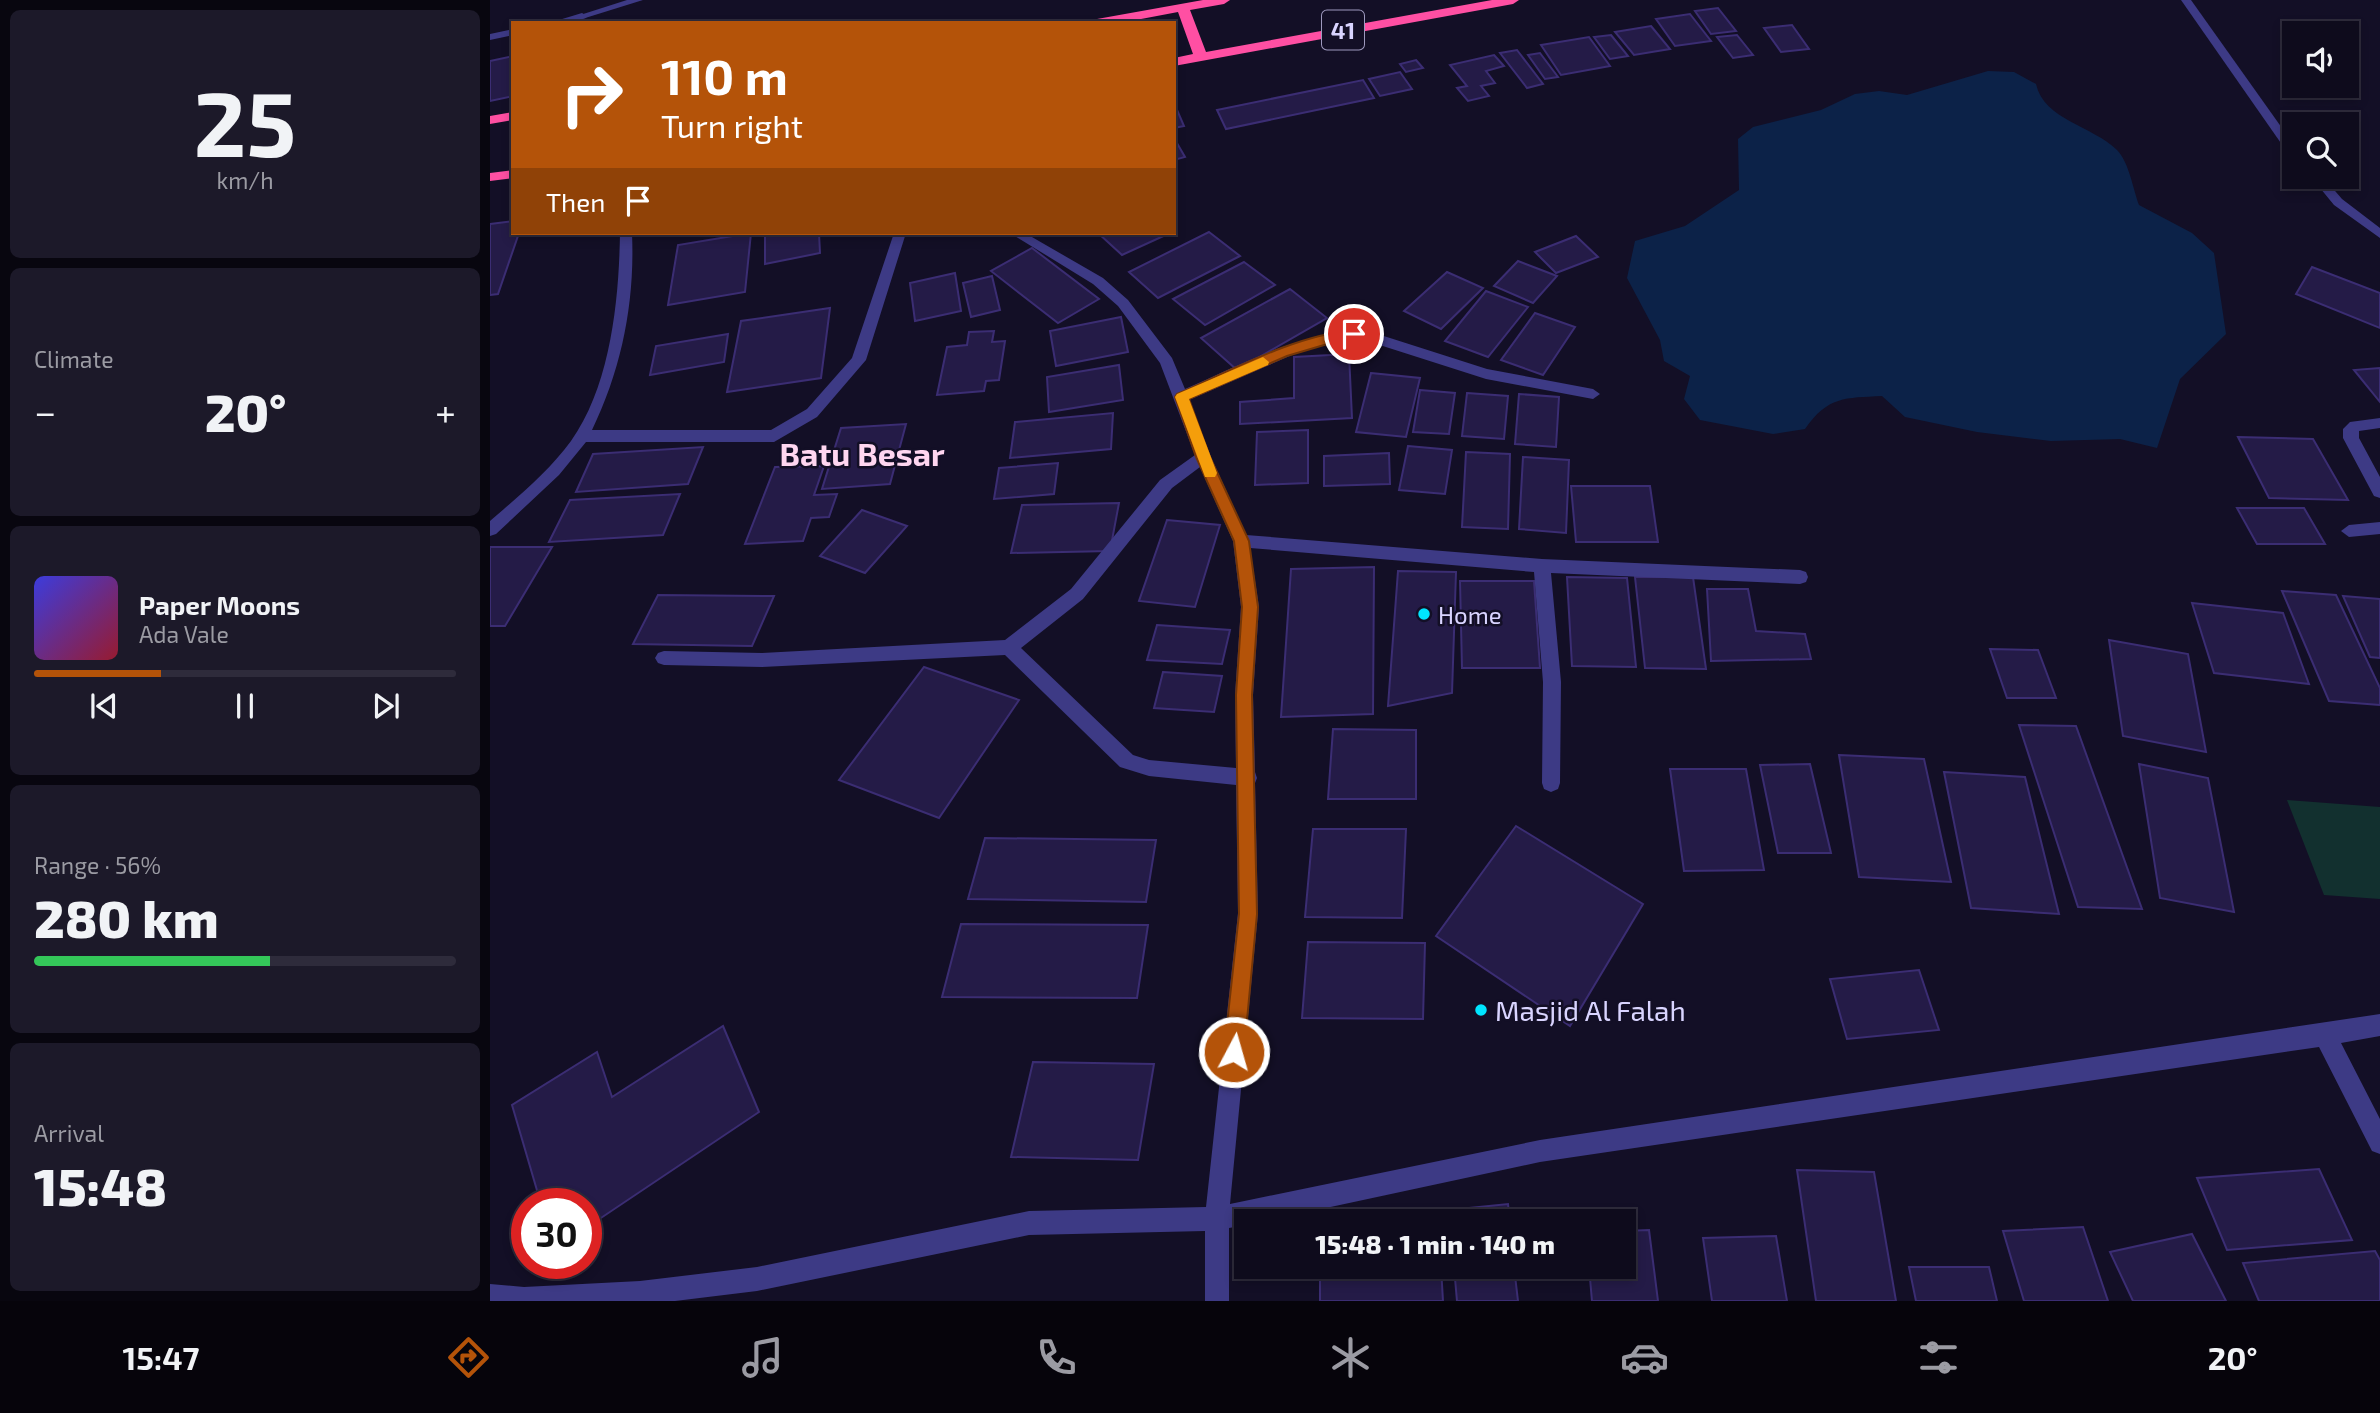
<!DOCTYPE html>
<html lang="en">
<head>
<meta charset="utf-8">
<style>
  body { margin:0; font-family:"Exo 2",sans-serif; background:#1c1929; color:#f1f3f6; height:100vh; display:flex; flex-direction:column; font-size:26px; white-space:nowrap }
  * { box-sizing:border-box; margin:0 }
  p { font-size:23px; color:#9b9ba3 }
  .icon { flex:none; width:38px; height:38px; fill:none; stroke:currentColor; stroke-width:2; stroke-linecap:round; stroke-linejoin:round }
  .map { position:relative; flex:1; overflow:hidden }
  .panel { display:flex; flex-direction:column; gap:10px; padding:10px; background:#08060f; width:490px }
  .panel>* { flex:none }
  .banner { position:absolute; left:21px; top:21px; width:665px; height:214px; border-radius:0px; box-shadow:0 4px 10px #0003,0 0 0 2px #2e2b3b; background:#b45309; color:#fff; overflow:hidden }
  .controls { position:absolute; left:1792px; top:21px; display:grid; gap:14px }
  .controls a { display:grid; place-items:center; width:77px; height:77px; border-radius:0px; background:#0e0b1c; box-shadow:0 4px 10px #0003,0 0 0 2px #2e2b3b; font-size:35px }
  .speed { position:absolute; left:21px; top:1188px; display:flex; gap:14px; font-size:35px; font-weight:700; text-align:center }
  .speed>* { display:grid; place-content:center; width:91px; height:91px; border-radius:50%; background:#0e0b1c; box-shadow:0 4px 10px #0003,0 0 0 2px #2e2b3b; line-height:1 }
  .speed .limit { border:10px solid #d22; background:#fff; color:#111 }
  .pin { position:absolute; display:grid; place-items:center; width:60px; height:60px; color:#fff; margin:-30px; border:4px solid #fff; border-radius:50%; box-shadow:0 2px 7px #0007 }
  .me { position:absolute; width:77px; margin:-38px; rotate:6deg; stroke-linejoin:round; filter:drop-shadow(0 0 5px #0008) }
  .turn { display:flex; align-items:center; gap:24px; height:147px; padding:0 35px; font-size:32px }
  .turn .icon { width:91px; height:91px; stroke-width:2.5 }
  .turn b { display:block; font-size:49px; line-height:60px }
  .then { display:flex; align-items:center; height:66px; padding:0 35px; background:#0003; gap:14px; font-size:26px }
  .big { font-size:52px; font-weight:800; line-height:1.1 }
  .panel .card { flex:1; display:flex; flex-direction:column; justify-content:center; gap:10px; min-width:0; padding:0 24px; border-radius:10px; background:#1c1929 }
  .panel .dial { align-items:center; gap:0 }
  .dial b { font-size:91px; line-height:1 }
  .song { display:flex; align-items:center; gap:21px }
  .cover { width:84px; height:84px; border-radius:10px; background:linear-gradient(135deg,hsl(240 70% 55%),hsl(350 70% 35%)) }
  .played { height:7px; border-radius:4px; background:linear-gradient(90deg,#b45309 30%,#2e2b3b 30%) }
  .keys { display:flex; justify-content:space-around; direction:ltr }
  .heat { display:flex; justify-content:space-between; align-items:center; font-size:38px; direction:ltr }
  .charge { height:10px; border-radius:5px; background:linear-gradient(90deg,#34c759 56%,#2e2b3b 0) }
  .trip { position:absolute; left:744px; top:1209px; width:402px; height:70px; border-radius:0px; background:#0e0b1c; box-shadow:0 4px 10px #0003,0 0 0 2px #2e2b3b; font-weight:800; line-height:70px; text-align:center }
  .menu { display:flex; height:112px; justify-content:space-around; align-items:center; background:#06040b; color:#9b9ba3 }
  .menu .icon { width:49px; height:49px }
  .menu .selected { color:#b45309 }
  .menu b { font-size:32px; color:#f1f3f6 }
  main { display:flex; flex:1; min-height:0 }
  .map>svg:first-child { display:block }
  .green { fill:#12302f }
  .water { fill:#0c2248 }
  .building { fill:#241b47; stroke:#3b2d73; stroke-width:2 }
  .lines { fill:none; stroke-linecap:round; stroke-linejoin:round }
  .lane { fill:#3d3a85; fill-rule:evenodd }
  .street { fill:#3d3a85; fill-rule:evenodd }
  .highway { fill:#ff4fa3; fill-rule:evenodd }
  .route { fill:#b45309; stroke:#753606; stroke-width:2 }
  .slow { fill:#f59e0b }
  .poi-dot { fill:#00e5ff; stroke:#130f26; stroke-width:2.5 }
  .labels { text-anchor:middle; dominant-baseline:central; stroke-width:5; stroke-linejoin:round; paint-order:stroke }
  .shield { fill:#130f26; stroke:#9e99be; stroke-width:2 }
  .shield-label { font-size:23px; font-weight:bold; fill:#d9d4ff }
  .poi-label { font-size:24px; fill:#d9d4ff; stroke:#130f26; text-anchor:start }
  .near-poi-label { font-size:28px; fill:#d9d4ff; stroke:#130f26; text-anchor:start }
  .district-label { font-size:32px; font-weight:bold; fill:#ffd6f0; stroke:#130f26 }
</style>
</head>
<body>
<main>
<section class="panel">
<div class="card dial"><b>25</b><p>km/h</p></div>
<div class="card"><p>Climate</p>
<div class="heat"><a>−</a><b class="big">20°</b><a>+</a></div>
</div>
<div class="card">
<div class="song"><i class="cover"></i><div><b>Paper Moons</b><p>Ada Vale</p></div></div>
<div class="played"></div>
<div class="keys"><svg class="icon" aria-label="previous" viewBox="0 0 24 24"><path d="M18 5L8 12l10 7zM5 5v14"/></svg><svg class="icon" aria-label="pause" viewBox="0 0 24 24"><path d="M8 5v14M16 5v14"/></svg><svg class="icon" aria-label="next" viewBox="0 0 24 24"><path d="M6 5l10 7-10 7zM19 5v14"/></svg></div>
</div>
<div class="card"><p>Range · 56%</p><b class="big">280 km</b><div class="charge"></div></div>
<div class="card"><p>Arrival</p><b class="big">15:48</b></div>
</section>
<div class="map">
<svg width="1890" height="1301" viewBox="0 0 1890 1301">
  <rect width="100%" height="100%" fill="#130f26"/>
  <!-- green -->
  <polygon class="green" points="1797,800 1890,807 1890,899 1834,895"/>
  <!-- water -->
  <path class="water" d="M1498,71l26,1 22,12c8,36 57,42 81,66 12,12 16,39 22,55l53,28 22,20 12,81 -46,45 -23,69 -37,-9 -69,2 -74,-9 -72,-15 -23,-21c-37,2 -54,0 -77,33l-32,5 -73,-14 -16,-21 6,-23 -26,-15 -4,-21 -33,-62 8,-37 50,-15 54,-36 -1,-51 15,-12 68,-17 34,-16 24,-3 28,4z"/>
  <!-- building -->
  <g class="building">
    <polygon points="1228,8 1246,31 1221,34 1205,11"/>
    <polygon points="1200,14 1221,41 1185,46 1166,19"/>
    <polygon points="1302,25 1319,49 1291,52 1274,28"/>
    <polygon points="1161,26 1180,49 1144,55 1125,32"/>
    <polygon points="1121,35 1138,56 1120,59 1104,37"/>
    <polygon points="1247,35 1263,55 1243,58 1227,37"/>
    <polygon points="1099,37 1120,66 1071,75 1051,45"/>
    <polygon points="1027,50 1053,84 1037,88 1010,53"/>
    <polygon points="1050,53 1068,77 1055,79 1038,55"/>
    <polygon points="1004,55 1014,66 996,71 1005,83 991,86 999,96 978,101 967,88 977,86 960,65"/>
    <polygon points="23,56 23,96 0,101 0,61"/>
    <polygon points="926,60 933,68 916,72 910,64"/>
    <polygon points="910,72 922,89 890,96 879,79"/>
    <polygon points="873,80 884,98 736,129 727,110"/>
    <polygon points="684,103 694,126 684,128"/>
    <polygon points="684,138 695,157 684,160"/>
    <polygon points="23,221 23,233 29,233 8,294 0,295 0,224"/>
    <polygon points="719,232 750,256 668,298 639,272"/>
    <polygon points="261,233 255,292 178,305 188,245"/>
    <polygon points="275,233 329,233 330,253 275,264"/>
    <polygon points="608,233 680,233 632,255"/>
    <polygon points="1086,236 1108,257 1066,273 1045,252"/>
    <polygon points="542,248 609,299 568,323 501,271"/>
    <polygon points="1028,261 1067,276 1043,303 1004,286"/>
    <polygon points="754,262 785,285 715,325 683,299"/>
    <polygon points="1822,267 1890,293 1890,328 1806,294"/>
    <polygon points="957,272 993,288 951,329 914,311"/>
    <polygon points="465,273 471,311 425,321 420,283"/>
    <polygon points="502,276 510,310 481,317 473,283"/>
    <polygon points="800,289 837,318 747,370 711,338"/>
    <polygon points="996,291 1038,307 998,357 955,341"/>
    <polygon points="340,308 331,378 237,392 251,321"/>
    <polygon points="1045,313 1085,327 1053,375 1011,360"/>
    <polygon points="631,317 638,352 566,366 560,331"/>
    <polygon points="504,331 502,342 515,341 509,380 496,381 494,391 447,395 457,347 477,345 479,332"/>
    <polygon points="238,334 234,362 160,375 166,346"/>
    <polygon points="859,354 862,418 750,424 750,402 804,398 804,357"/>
    <polygon points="629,365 633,400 559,412 557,377"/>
    <polygon points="1890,368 1890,402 1864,370"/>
    <polygon points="881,373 930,378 916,437 866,432"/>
    <polygon points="930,390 965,393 959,434 923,432"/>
    <polygon points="977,393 1018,396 1014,439 972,436"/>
    <polygon points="1029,394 1069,397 1066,447 1025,444"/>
    <polygon points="623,413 621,449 520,458 525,422"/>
    <polygon points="416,424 400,484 332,489 351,428"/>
    <polygon points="818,430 818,483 765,485 767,432"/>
    <polygon points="1748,437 1823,439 1858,500 1779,498"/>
    <polygon points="918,446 962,450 955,494 909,490"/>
    <polygon points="213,447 198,484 86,492 103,454"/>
    <polygon points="976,452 1020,454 1018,529 972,527"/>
    <polygon points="899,453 900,484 834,486 834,456"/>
    <polygon points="1033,457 1079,460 1076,533 1029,529"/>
    <polygon points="568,463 564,494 504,499 509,468"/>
    <polygon points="334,466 324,495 347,494 339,517 321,518 313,541 255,544 285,467"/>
    <polygon points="1081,486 1160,486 1168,542 1086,542"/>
    <polygon points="190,494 173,535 59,542 80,500"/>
    <polygon points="629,503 620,551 521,553 532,505"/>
    <polygon points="1747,508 1814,508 1835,544 1767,544"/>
    <polygon points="372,510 417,526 375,573 330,556"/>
    <polygon points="677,520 730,525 705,607 649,601"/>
    <polygon points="0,547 62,547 15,626 0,626"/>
    <polygon points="884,567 883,714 791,717 801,569"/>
    <polygon points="908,571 966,572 962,693 898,706"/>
    <polygon points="1077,577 1137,578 1146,667 1082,666"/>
    <polygon points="1145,577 1203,577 1216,669 1155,668"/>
    <polygon points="970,581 1044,581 1050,668 972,668"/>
    <polygon points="1217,589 1258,589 1266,631 1315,634 1321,659 1221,661"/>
    <polygon points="1792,591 1846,595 1890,688 1890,705 1839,701"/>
    <polygon points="168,595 284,596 262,646 143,644"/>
    <polygon points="1853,596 1890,599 1890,658 1880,657"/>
    <polygon points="1702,603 1793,613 1819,684 1724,673"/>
    <polygon points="667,625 740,630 732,664 657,660"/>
    <polygon points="1619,640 1698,654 1716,752 1633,736"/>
    <polygon points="1500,649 1548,650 1566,698 1517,698"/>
    <polygon points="434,667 529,700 449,818 349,780"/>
    <polygon points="673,672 732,676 724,712 664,708"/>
    <polygon points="1529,725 1586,726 1652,909 1588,907"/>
    <polygon points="843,729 926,730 926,799 838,799"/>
    <polygon points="1349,755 1434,759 1461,882 1369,877"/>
    <polygon points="1320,764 1341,853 1288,853 1270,765"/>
    <polygon points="1649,764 1718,778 1744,912 1670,898"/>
    <polygon points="1180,769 1256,769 1274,870 1194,871"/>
    <polygon points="1454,772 1535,777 1569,914 1481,908"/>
    <polygon points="1026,826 1153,904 1080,1026 946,936"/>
    <polygon points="823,829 916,829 912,918 815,917"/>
    <polygon points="495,838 666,840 656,902 478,899"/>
    <polygon points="471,924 658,925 647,998 452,997"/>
    <polygon points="818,942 935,943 933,1019 812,1018"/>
    <polygon points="1429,970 1449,1030 1357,1039 1340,979"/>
    <polygon points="233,1026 269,1112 96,1228 96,1204 51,1204 22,1105 107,1052 122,1097"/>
    <polygon points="543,1062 664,1064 648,1160 521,1157"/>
    <polygon points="1829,1169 1862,1240 1737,1250 1707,1178"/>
    <polygon points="1307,1170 1384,1172 1406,1301 1326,1301"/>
    <polygon points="1018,1204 1020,1222 961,1222 960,1210"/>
    <polygon points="1593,1227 1618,1301 1534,1301 1513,1231"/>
    <polygon points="1159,1230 1168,1301 1102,1301 1099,1267 1134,1267 1134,1231"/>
    <polygon points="1702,1234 1736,1301 1643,1301 1620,1252"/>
    <polygon points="1286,1236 1297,1301 1222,1301 1213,1238"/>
    <polygon points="1885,1251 1890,1260 1890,1301 1769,1301 1753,1263"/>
    <polygon points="830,1267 951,1267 953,1301 830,1301"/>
    <polygon points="964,1267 1024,1267 1028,1301 967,1301"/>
    <polygon points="1419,1267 1499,1267 1507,1301 1426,1301"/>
  </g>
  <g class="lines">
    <!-- lane -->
    <g class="lane">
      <polygon points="92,13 97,16 96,18 78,23 59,23"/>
      <polygon points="23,29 23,35 0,40 0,34"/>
    </g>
    <!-- street -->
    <g class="street">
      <polygon points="137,0 153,0 92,19 87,16"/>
      <polygon points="1691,0 1701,0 1804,145 1804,157 1800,156"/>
      <polygon points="1821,177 1833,177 1852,199 1890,228 1890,238 1844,205"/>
      <path d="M130,233h12c3,69 -10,135 -40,197h179l36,-21 45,-51 42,-125h12l-40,127 -49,57 -43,25h-188l-27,33 -63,59 -6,2v-15c28,-24 59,-50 81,-80 40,-56 48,-142 49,-208z"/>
      <path d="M520,233h15l78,45 25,22 44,58 13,31c58,-25 115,-57 180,-59l122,39 106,20 7,5 -7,5 -107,-20 -122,-39h-20l-43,11 -112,49 22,57 35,78 296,24 258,11 6,2 2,5 -2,5 -6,2 -249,-11 10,109 -1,101 -2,6 -7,3 -7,-3 -2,-6 1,-101 -9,-110 -284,-24 9,59 -6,88 2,77 2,6 -2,5 3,130 -28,291 310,-64 840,-126v22l-39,7 39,76v35l-8,-3 -53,-104 -779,115 -279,60h-15v3l-17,3v73h-24v-70l-176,4 -272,56 -82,10h-185v-17l34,3 116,-6 117,-14 272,-56 177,-4 32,-294 -2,-128 -87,-9 -29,-9 -115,-112 -243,12 -98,-2 -6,-2 -3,-5 3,-5 6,-2 98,2 243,-13 66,-51 89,-109 35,-25 -35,-92 -42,-57 -25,-22zM710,467l33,74 8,66 -6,88 1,73 -87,-8 -16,-5 -112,-107 62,-49 89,-111z"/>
      <polygon points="1890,418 1890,428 1869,431 1869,438 1890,477 1890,498 1884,496 1853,438 1853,429 1860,422"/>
      <polygon points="1890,522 1890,534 1859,537 1851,531 1859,525"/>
    </g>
    <!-- highway -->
    <g class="highway">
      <polygon points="713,0 740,0 734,4 700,10 716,52 1002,0 1029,0 1023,4 684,66 684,58 703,54 688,12 630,23 601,23 607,19"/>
      <polygon points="23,112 23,120 0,124 0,116"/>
      <polygon points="23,170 23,178 0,181 0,173"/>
    </g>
  </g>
  <!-- route -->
  <path class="route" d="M864,330l4,1v6l-17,3 -54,16 -98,43 21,58 39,84 9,66 -6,88 5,219 -13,138 -3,7 -7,3 -7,-3 -3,-7 15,-138 -3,-219 6,-88 -8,-66 -38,-84 -21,-60 2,-3c53,-23 118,-59 177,-64z"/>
  <!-- slow -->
  <polygon class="slow" points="773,357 779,362 778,365 699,399 727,473 725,477 715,477 685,397 687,394"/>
  <!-- markers -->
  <g class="poi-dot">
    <circle cx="934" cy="614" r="7"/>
    <circle cx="991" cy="1010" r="7"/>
  </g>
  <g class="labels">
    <!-- shield labels -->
    <rect class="shield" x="832" y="10.5" width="42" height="39" rx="5"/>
    <g class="shield-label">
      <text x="853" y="30">41</text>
    </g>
    <!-- poi labels -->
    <g class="poi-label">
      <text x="948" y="614">Home</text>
    </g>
    <!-- near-poi labels -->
    <g class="near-poi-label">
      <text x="1005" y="1010">Masjid Al Falah</text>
    </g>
    <!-- district labels -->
    <g class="district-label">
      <text x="372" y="453">Batu Besar</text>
    </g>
  </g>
</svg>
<div class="controls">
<a><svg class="icon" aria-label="sound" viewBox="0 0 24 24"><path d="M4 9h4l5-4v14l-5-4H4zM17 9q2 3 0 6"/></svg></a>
<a><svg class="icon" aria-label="search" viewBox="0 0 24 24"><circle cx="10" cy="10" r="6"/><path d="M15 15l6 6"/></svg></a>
</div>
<div class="speed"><div class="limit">30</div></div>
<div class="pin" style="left:864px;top:334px;background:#d93025"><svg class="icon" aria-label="arrive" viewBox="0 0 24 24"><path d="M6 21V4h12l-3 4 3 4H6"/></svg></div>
<svg class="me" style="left:744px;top:1052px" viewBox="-20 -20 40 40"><circle r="17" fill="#b45309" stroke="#fff" stroke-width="3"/><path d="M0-11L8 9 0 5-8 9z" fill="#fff"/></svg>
<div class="trip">15:48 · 1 min · 140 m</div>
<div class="banner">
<div class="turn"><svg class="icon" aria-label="right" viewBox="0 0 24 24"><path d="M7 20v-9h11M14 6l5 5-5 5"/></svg><div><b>110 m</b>Turn right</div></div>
<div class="then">Then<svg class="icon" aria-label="arrive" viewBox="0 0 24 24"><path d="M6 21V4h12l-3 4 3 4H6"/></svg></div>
</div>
</div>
</main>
<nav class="menu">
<b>15:47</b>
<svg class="icon selected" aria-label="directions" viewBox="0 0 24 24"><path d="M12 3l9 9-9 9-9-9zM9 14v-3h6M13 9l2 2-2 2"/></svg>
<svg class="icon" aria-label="music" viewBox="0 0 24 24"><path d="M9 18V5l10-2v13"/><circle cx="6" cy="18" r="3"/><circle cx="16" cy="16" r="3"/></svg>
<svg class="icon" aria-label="phone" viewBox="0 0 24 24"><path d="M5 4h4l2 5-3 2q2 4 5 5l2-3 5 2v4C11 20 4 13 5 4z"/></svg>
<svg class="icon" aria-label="climate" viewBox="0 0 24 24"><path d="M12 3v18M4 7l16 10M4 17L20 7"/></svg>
<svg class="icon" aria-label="car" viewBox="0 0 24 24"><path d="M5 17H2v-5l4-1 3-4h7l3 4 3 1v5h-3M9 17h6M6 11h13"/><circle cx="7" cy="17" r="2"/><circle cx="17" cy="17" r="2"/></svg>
<svg class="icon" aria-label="filters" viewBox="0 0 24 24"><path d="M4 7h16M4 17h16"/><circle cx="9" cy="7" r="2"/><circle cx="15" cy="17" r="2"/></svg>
<b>20°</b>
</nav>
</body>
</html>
